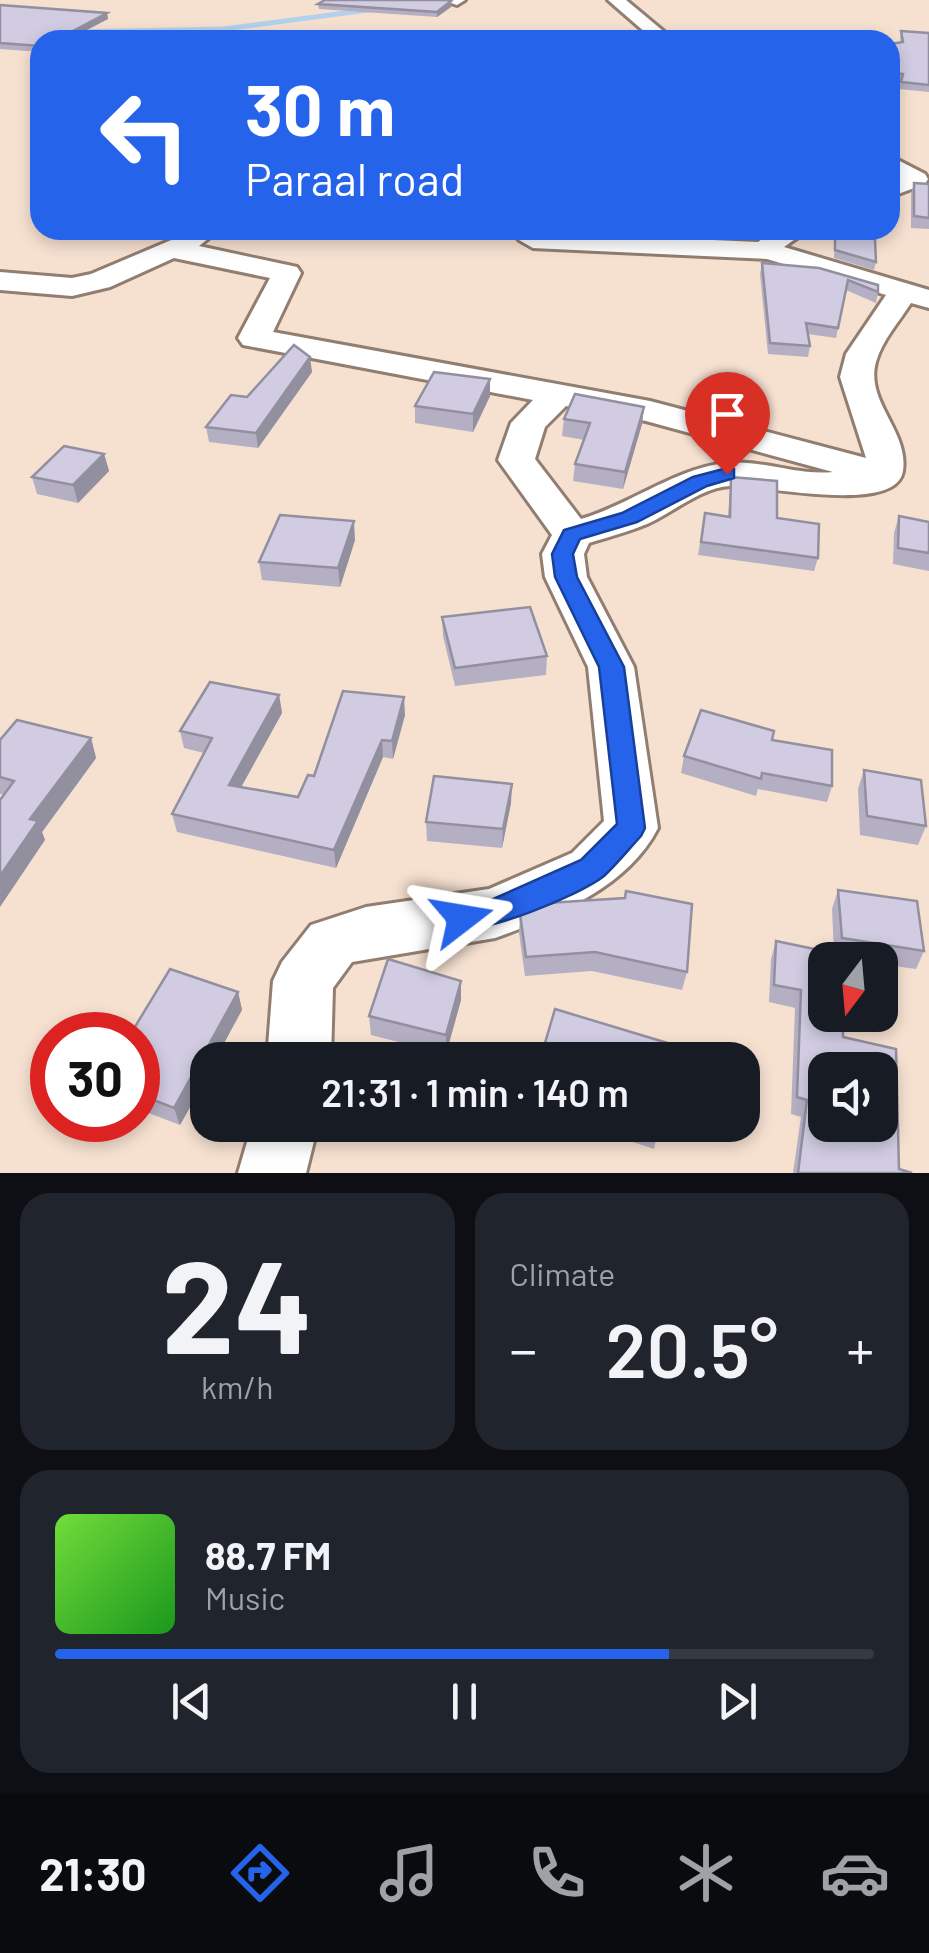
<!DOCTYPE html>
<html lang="en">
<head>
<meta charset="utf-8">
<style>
  body { margin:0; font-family:Barlow,sans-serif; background:#20242c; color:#f1f3f6; height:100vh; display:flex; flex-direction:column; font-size:38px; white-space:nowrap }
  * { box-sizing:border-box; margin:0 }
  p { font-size:32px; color:#9ea1a6 }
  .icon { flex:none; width:55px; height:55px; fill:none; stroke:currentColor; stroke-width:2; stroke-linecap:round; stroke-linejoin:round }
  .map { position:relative; height:1173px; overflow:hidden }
  .drawer { display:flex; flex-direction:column; gap:20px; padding:20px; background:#0d0f14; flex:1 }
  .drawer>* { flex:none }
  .guide { position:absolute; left:30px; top:30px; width:870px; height:210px; border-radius:30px; box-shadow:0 5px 15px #0003; background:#2563eb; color:#fff; overflow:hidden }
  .needle { width:65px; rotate:196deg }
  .controls { position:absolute; left:808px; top:942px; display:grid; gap:20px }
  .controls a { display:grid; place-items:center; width:90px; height:90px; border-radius:20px; background:#171b24; box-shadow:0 5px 15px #0003; font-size:50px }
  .speed { position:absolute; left:30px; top:1012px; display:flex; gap:20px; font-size:50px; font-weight:700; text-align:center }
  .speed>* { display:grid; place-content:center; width:130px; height:130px; border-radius:50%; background:#171b24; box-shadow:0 5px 15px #0003; line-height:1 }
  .speed .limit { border:15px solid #d22; background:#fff; color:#111 }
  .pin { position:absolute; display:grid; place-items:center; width:85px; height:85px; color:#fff; margin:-102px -42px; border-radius:50% 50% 50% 0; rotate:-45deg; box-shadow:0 0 10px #0007 }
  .pin .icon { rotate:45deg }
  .me { position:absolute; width:110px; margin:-55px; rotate:76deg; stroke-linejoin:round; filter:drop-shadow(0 0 8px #0008) }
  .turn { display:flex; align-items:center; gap:35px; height:210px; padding:0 50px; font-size:45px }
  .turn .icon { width:130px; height:130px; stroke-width:2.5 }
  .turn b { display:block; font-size:70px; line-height:85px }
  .big { font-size:75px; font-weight:600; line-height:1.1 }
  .drawer .tile { flex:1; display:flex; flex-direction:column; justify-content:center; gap:15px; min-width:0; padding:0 35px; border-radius:30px; background:#20242c }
  .drawer .dial { align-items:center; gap:0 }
  .dial b { font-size:130px; line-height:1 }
  .song { display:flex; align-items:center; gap:30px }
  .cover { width:120px; height:120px; border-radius:15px; background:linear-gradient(135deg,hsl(100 70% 55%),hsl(120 70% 35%)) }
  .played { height:10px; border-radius:5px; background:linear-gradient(90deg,#2563eb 75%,#363941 75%) }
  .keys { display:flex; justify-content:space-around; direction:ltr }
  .heat { display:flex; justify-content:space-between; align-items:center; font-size:55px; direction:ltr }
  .drawer .tiles { flex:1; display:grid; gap:20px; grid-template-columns:1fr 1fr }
  .tile:last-child { grid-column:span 2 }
  .trip { position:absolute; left:190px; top:1042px; width:570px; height:100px; border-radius:30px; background:#171b24; box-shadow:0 5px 15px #0003; font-weight:600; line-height:100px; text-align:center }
  .dock { display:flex; height:160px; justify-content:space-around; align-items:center; background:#090b0e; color:#9ea1a6 }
  .dock .icon { width:70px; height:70px }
  .dock .on { color:#2563eb }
  .dock b { font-size:45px; color:#f1f3f6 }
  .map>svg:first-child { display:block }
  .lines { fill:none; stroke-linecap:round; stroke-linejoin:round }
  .stream { stroke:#b3d0ec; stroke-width:5 }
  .street-casing { stroke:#917e70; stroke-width:6 }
  .street { fill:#fff; fill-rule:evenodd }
  .wall { fill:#b4afc2 }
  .shaded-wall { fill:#928f9e }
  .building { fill:#d1cce2; stroke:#928f9e; stroke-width:2.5; fill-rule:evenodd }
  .route { fill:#2563eb; stroke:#184099; stroke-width:2.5 }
</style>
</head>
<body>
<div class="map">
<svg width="929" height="1173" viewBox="0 0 929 1173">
  <rect width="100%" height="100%" fill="#f6e1d1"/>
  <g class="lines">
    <!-- stream -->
    <polyline class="stream" points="71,32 224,29 376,9"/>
    <defs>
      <g id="street">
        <polygon points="442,0 465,0 457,5"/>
        <polygon points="608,0 626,0 674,40 654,40"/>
        <polygon points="890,156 925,174 928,179 925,184 890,197 890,181 897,178 890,173"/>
        <path d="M195,230l14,8 -10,8 98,21 4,6 -28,59 377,69 216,57 -26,-81 6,-23 40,-59 -119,-36 -234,-11 -14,-8 14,-8 225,10 16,-12h34l-24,17 145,43v18l-18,-5c-12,19 -29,37 -35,59 -11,40 33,69 27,109 -7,45 -144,13 -173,15 -28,1 -58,27 -83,38 -19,8 -39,13 -58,19l-5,11 3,23 47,90 24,161c-31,60 -102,88 -163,110l-143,24 -19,26 -2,72h-64l6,-79 9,-19 29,-37 55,-18 123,-18 83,-36 32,-32 -16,-154 -43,-90 -3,-23 10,-19 -54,-75 13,-37 22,-23 -290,-55 -5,-7 32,-60 -96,-20 -64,29 -38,9 -72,-6v-18l72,6 19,-4zM566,406l80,15 187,51c-36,4 -72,-13 -108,-9 -50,6 -96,42 -144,56l-46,-60 10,-32z"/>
        <polygon points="252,1125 318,1125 306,1173 238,1173"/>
      </g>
    </defs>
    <!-- street casing -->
    <use href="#street" class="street-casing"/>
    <!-- street -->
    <use href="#street" class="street"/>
  </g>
  <!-- wall -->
  <g class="wall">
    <polygon points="451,1 451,7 437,17 319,9 318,4"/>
    <polygon points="0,5 107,13 108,19 40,40 40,52 0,49"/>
    <polygon points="901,31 929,33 929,92 899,89 901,80 890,79 890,44 900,43"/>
    <polygon points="914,183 929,184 929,229 911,228 911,194"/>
    <polygon points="835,235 876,262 874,270 834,258"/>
    <polygon points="762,263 819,268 878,292 876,303 846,290 836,338 808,334 810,346 808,357 768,354 760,274"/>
    <polygon points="312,372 258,448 209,442 206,427 247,397"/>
    <polygon points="490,396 473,432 415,423 415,406"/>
    <polygon points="644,407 642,424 623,489 573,481 575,464 584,440 562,436 564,419"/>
    <polygon points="104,454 109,471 78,503 37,494 32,477"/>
    <polygon points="731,477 777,518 818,558 814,571 698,555 705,513 728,516"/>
    <polygon points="899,516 929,522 929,571 893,564 894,533"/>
    <polygon points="355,540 340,587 262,580 259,562"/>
    <polygon points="442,617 547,656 546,675 455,686 443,636"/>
    <polygon points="279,695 282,713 241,787 298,797 405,715 393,759 383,757 336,868 177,832 172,814 204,753 184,748 180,731"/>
    <polygon points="91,738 96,758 42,832 45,840 4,795 0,794 0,740"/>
    <polygon points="772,740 832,786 827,802 758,789 756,796 681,773 684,756"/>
    <polygon points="864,770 926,826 918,845 860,835 858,789"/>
    <polygon points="511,803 502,848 427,841 426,822"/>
    <polygon points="838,890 924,951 916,969 880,964 880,960 855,960 843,958 843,1037 899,1169 912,1173 793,1173 801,1117 791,1114 795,1008 769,1002 771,959 776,941 834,953 832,909"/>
    <polygon points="520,914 687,972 682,990 592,971 525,976 519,933"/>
    <polygon points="461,981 461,1000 446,1054 371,1035 369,1016"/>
    <polygon points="238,992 242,1010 208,1060 208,1075 180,1125 138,1109 138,1035"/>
    <polygon points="582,1125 659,1125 654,1149"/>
  </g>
  <!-- shaded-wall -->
  <g class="shaded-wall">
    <polygon points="451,1 451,7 437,17 437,12"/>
    <polygon points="107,13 108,19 68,40 56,40"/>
    <polygon points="310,357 312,372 258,448 256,433"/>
    <polygon points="490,379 490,396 473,432 473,414"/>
    <polygon points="644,407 642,424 623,489 625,472"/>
    <polygon points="104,454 109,471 78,503 73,485"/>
    <polygon points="354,521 355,540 340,587 338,568"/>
    <polygon points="279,695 282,713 233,802 229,785"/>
    <polygon points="404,697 405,715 393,759 392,741"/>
    <polygon points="91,738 96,758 42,832 45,840 0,907 0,876 30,819"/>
    <polygon points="382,740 383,757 336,868 334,850"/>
    <polygon points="512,784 511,803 502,848 503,829"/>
    <polygon points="461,981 461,1000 446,1054 446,1035"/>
    <polygon points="238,992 242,1010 215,1060 208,1060 208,1075 180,1125 174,1108"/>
  </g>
  <!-- building -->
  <g class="building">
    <polygon points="325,0 447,0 451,1 437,12 318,4"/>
    <polygon points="0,5 107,13 56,40 40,40 40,46 0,43"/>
    <polygon points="901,31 929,33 929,85 901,82 903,74 890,72 890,44 903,42"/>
    <polygon points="635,33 708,36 712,40 646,40"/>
    <polygon points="914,183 929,184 929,218 914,216"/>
    <polygon points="835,235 875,239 876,262 835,250"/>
    <polygon points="762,263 819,268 878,285 878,292 848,280 838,328 806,323 810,346 770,343"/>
    <polygon points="294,345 310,357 256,433 206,427 231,395 247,397"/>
    <polygon points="434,372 490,379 473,414 415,406"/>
    <polygon points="575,394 644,407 625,472 575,464 590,423 564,419"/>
    <polygon points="64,446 104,454 73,485 32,477"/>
    <polygon points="731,477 777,481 777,518 819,524 818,558 701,542 705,513 730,517"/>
    <polygon points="280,515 354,521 338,568 259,562"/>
    <polygon points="899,516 929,522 929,553 898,548"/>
    <polygon points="530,607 547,656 455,668 442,617"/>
    <polygon points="210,682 279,695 229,785 298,797 308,775 314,776 343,691 404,697 392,741 382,740 334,850 172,814 212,738 180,731"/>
    <polygon points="701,710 774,731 772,740 832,750 832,786 762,773 761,779 684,756"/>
    <polygon points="17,720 91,738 30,819 38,821 0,876 0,800 14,781 0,777 0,740"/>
    <polygon points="864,770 921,780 926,826 867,816"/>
    <polygon points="434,776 512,784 503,829 426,822"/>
    <polygon points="838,890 917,901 924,951 842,938"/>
    <polygon points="626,891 692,904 687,972 595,952 526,957 520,914 547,903 625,898"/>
    <path d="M776,941l67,14v5h-18v55h18v22l53,12 3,120 13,4h-114l9,-73 -10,-3 4,-107 -27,-5zM825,1070h55v55h-55z"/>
    <polygon points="388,959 461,981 446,1035 369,1016"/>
    <polygon points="170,969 238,992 174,1108 138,1094 138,1035 130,1035"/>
    <polygon points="555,1009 674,1045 672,1060 540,1060"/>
    <polygon points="638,1125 659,1125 658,1131"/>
  </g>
  <!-- route -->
  <path class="route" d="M727,468l7,1v9l-27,8 -70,36 -57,17 -7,15 4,23 47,90 21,161 -4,8c-12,13 -24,28 -37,40 -24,19 -124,61 -152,51l-5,-9 5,-10 39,-8 90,-40 36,-36 -18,-157 -44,-90 -3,-23 12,-24 58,-17 71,-36z"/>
</svg>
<div class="controls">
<a><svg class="needle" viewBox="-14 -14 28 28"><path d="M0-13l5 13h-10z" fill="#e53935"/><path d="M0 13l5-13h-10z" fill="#9ea1a6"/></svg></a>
<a><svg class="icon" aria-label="sound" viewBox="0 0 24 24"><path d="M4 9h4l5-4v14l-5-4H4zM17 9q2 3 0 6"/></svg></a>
</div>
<div class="speed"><div class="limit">30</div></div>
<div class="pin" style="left:727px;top:474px;background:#d93025"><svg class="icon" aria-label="arrive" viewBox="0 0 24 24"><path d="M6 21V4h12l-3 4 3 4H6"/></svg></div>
<svg class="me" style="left:462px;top:918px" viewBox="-20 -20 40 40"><path d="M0-17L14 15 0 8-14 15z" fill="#2563eb" stroke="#fff" stroke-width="4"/></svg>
<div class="trip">21:31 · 1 min · 140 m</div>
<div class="guide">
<div class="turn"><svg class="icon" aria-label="left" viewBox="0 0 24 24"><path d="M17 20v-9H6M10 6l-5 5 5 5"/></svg><div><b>30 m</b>Paraal road</div></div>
</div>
</div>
<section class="drawer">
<div class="tiles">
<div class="tile dial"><b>24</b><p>km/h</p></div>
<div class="tile"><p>Climate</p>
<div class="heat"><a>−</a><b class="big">20.5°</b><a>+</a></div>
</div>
<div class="tile">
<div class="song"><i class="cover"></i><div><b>88.7 FM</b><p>Music</p></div></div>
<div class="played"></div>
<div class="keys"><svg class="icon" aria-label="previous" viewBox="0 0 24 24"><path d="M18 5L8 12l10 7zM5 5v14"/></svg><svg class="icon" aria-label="pause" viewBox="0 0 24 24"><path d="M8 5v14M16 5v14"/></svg><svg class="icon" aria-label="next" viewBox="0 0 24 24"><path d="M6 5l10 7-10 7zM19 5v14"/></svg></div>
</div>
</div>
</section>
<nav class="dock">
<b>21:30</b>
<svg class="icon on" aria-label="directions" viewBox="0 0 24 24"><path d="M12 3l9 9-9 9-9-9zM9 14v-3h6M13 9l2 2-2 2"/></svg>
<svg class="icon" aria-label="music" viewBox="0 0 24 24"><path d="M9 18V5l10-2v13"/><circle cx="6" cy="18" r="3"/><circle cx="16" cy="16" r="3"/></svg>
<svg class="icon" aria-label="phone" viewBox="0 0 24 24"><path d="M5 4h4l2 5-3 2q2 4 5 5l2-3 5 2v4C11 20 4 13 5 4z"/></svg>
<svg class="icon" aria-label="climate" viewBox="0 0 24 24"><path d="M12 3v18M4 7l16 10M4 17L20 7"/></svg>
<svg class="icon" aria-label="car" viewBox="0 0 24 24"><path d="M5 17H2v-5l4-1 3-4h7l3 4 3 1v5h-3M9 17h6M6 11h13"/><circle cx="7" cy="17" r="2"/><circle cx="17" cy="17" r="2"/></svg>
</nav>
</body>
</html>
